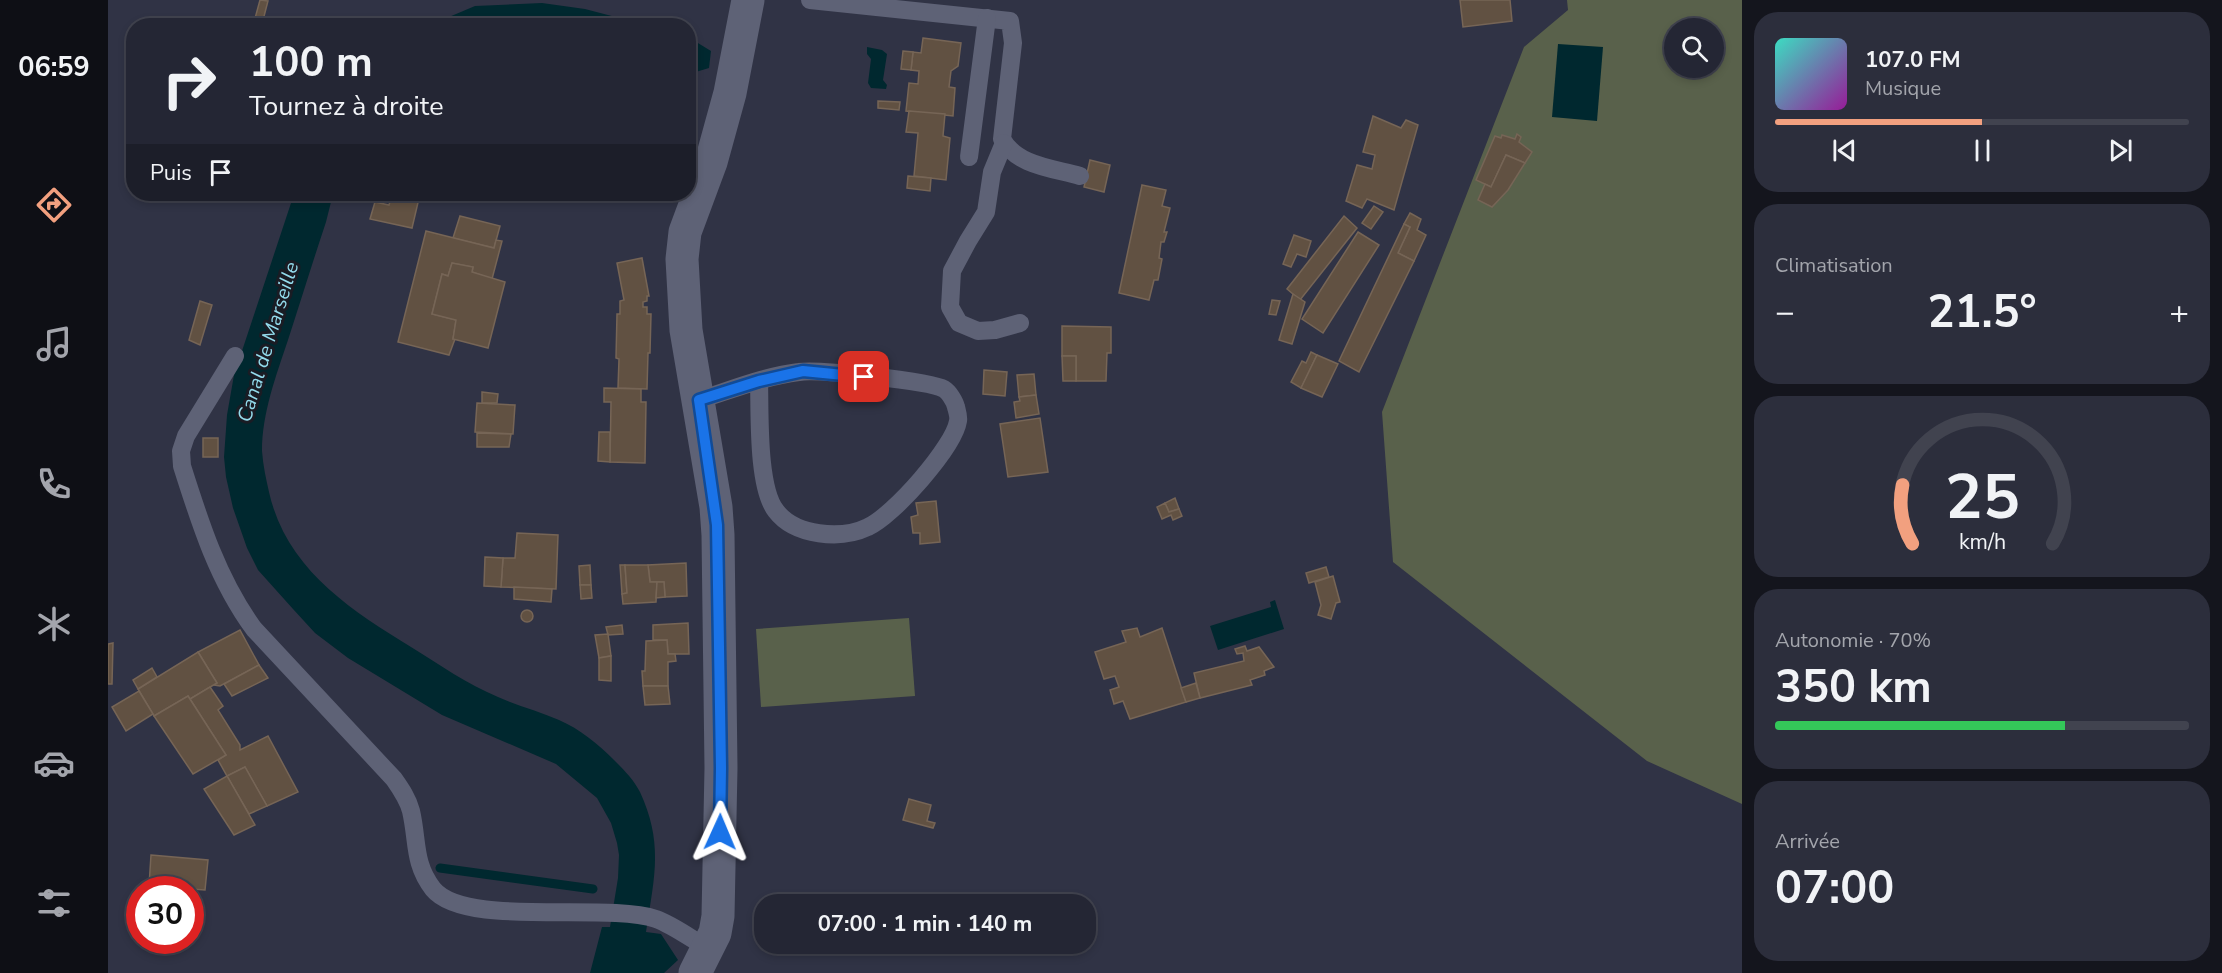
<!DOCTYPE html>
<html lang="fr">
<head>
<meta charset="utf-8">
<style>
  body { margin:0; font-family:"Nunito Sans",sans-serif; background:#2c2e3c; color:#f1f3f6; height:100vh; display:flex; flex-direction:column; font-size:22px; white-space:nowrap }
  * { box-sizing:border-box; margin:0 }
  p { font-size:20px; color:#a3a5ac }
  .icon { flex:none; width:33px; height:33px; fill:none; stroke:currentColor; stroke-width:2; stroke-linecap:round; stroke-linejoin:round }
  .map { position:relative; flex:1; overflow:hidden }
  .drawer { display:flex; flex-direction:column; gap:12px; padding:12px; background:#14151d; width:480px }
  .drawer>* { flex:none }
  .hud { position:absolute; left:18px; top:18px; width:570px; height:183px; border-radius:24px; box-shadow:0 3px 9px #0003,0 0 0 2px #41434f; background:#242634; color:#f1f3f6; overflow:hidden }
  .controls { position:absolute; left:1556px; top:18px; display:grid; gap:12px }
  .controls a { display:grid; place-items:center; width:60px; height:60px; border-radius:50%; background:#242634; box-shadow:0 3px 9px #0003,0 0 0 2px #41434f; font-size:30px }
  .speed { position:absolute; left:18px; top:876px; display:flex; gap:12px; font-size:30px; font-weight:700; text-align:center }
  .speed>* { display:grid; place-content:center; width:78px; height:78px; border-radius:50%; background:#242634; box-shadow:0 3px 9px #0003,0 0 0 2px #41434f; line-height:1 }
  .speed .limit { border:9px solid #d22; background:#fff; color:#111 }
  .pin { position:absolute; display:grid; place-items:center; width:51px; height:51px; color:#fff; margin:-26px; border-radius:12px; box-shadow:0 3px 9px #0006 }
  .me { position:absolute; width:66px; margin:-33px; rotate:1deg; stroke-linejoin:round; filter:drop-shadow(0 0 4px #0008) }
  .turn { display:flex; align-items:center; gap:21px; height:126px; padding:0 24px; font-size:27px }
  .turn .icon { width:78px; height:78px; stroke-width:2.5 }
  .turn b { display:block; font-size:42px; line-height:51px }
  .then { display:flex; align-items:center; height:57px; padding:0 24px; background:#0003; gap:12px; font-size:22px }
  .big { font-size:45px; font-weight:700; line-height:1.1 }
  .drawer .card { flex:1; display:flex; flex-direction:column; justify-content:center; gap:9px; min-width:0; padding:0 21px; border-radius:24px; background:#2c2e3c }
  .drawer .dial { align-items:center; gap:0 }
  .dial svg { height:156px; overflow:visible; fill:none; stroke:#41434f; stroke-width:7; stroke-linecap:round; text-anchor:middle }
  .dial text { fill:#f1f3f6; stroke:none }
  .song { display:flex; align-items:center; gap:18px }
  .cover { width:72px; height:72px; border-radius:9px; background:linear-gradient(135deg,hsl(170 70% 55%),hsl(300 70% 35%)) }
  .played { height:6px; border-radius:3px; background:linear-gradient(90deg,#f2a07f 50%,#41434f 50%) }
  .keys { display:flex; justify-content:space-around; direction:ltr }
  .heat { display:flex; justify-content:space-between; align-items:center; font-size:33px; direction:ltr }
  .charge { height:9px; border-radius:4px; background:linear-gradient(90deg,#34c759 70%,#41434f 0) }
  .trip { position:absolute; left:646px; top:894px; width:342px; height:60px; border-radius:24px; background:#242634; box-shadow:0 3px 9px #0003,0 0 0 2px #41434f; font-weight:700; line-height:60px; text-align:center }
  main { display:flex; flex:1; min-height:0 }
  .dock { display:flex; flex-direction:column; width:108px; justify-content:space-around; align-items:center; background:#0e0f15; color:#a3a5ac }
  .dock .icon { width:42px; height:42px }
  .dock .selected { color:#f2a07f }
  .dock b { font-size:27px; color:#f1f3f6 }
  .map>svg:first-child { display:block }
  .green { fill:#59614b; fill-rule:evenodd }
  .water { fill:#00282f }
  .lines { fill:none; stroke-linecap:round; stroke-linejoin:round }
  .stream { stroke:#00282f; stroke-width:9 }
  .building { fill:#615142; stroke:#766556; stroke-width:1.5 }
  .lane { stroke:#5e6276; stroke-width:18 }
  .street { stroke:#5e6276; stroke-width:33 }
  .route-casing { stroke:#114b97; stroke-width:15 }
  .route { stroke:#1a73e8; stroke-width:10 }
  .labels { text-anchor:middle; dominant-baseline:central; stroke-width:6; stroke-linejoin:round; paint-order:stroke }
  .water-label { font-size:20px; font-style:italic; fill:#93dbec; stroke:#1a1c24 }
</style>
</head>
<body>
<main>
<nav class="dock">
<b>06:59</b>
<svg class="icon selected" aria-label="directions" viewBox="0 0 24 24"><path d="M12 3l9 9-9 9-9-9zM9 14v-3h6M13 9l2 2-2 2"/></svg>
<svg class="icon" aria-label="music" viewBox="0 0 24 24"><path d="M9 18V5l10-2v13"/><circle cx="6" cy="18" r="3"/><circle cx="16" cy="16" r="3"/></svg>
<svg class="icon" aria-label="phone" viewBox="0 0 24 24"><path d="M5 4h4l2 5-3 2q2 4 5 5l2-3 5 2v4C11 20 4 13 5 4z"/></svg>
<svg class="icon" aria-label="climate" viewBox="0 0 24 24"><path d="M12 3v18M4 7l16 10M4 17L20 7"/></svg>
<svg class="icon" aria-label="car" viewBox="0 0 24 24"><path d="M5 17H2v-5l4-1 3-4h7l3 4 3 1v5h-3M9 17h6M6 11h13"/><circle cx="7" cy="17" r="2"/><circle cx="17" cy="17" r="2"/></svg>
<svg class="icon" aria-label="filters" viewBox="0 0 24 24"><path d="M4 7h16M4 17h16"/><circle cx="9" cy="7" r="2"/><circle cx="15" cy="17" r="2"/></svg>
</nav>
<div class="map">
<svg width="1634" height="973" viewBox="0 0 1634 973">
  <rect width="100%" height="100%" fill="#303345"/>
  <!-- green -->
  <g class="green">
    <path d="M1459,0h175v804l-95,-43 -254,-199 -11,-150 142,-365 44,-37zM1566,28h39v40h-39z"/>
    <polygon points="801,618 807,696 653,707 648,629"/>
  </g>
  <!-- water -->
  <g class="water">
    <polygon points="434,3 477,9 538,25 322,25 367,6"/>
    <polygon points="580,37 603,51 601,68 581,74"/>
    <polygon points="1450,44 1495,47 1489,121 1444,117"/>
    <polygon points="759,47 774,50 779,54 775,80 779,85 778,89 763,88 760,83 763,59 759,54"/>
    <path d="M186,194h39l-7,28c-13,39 -25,78 -38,118 -12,36 -26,73 -26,111 1,14 4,28 7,41 17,76 80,117 142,155 29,18 56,37 87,50 20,9 41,14 61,23 21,9 39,24 55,40 10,10 20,20 26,32 24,52 14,86 6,140l15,2 17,26 -14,13h-74l12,-46h8l8,-49 1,-23 -2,-12 -6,-20 -14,-25 -41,-34 -114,-49 -94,-57 -33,-25 -22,-24 -35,-39 -11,-22 -14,-40 -7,-31 -2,-20 3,-42 7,-40z"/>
    <polygon points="1167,600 1176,629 1110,650 1102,626 1163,607 1162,602"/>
  </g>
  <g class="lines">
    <!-- stream -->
    <polyline class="stream" points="332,868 485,889"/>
  </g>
  <!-- building -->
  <g class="building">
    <polygon points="152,0 160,1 154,24 146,22"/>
    <polygon points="1352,0 1402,0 1404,21 1355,27"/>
    <polygon points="815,38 853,43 850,66 843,71 841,87 847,88 845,116 798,111 801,83 810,84 811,71 803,70 805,52 813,53"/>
    <polygon points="795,51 805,52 803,70 793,69"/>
    <polygon points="770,101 792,102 791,110 770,108"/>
    <polygon points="801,111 837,114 835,136 842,138 838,180 806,176 810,133 798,132"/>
    <polygon points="1265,116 1293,128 1298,120 1310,125 1286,210 1259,199 1254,208 1238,201 1249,165 1264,169 1267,155 1255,152"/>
    <polygon points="1409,134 1413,137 1411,142 1424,152 1417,163 1398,155 1383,187 1368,180 1387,136 1393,138 1394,135 1407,139"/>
    <polygon points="1398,155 1417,163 1400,190 1384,207 1370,200 1377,184 1383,187"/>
    <polygon points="982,160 1002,165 996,192 976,187"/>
    <polygon points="800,176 823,178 822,191 799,188"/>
    <polygon points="1034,185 1058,190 1054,206 1062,208 1056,232 1059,232 1056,242 1053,242 1051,258 1054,259 1050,280 1046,280 1041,300 1011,293"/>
    <polygon points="284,194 312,194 304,228 262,219 267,202 281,205"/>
    <polygon points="1266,206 1275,212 1263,229 1254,223"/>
    <polygon points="1302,213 1313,219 1309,230 1318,235 1306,261 1290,253 1302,227 1296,224"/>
    <polygon points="352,216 392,226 386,248 345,238"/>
    <polygon points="1236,216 1249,228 1192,300 1179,289"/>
    <polygon points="1296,224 1302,227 1290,253 1306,261 1251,372 1231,361"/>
    <polygon points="318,231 386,248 388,240 394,241 384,279 364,272 365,267 344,263 340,276 334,274 324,314 348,320 345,339 347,339 341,355 290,342"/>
    <polygon points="1250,232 1271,245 1215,333 1194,319"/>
    <polygon points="1186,235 1203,241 1198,257 1189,254 1183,267 1175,264"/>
    <polygon points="534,258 541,296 539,296 539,301 535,302 535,307 539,307 539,314 543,314 542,353 540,353 539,389 510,388 511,359 508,358 509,314 512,314 512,301 516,300 509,263"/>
    <polygon points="344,263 365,267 364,272 397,282 380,348 345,339 348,320 324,314 334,274 340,276"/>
    <polygon points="1185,294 1197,302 1184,344 1171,340"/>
    <polygon points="1164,300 1172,301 1168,315 1161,314"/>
    <polygon points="92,301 104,305 92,345 81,340"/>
    <polygon points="954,326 1003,327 1003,353 999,353 998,381 968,381 968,356 954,356"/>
    <polygon points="1203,352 1209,355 1193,388 1183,382 1194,361 1198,363"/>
    <polygon points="1209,355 1230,364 1214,397 1193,388"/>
    <polygon points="954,356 968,356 968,381 955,381"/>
    <polygon points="876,370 899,372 897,396 875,394"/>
    <polygon points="926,374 928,395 911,397 909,375"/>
    <polygon points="496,388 533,389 533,402 538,402 537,463 502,462 503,402 496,402"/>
    <polygon points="374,392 390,394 389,403 374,403"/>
    <polygon points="928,395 931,414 908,418 906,402 912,401 911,397"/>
    <polygon points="369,403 407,405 405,434 367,432"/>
    <polygon points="932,418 940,472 900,477 892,424"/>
    <polygon points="491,432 502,432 502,462 490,461"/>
    <polygon points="369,433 403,434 401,447 369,447"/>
    <rect x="95" y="438" width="15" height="19"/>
    <polygon points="1067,498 1071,509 1061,512 1057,503"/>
    <polygon points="828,501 832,542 812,544 812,533 805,533 803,517 810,515 808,503"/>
    <polygon points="1057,503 1061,512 1071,509 1074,516 1065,520 1063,515 1054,519 1049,507"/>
    <polygon points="409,533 450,535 448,589 393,587 395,558 407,558"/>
    <polygon points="377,557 395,558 393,587 376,586"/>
    <polygon points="578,563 579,596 557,597 556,582 542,582 540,565"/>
    <polygon points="482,565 483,585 472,585 471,566"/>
    <polygon points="512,565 517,565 519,593 514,594"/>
    <polygon points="517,565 540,565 542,582 549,582 548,602 515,604 514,594 519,593"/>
    <polygon points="1218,567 1221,577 1201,583 1198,573"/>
    <polygon points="1225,576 1232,602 1228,603 1223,619 1210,615 1213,605 1207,582"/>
    <polygon points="549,582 556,582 557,597 548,598"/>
    <polygon points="472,585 483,585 484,598 473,599"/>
    <polygon points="406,587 444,589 443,602 406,599"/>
    <circle cx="419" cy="616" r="6"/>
    <polygon points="580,623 581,654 560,654 559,640 545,640 545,625"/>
    <polygon points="514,625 515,634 500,635 498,627"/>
    <polygon points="1029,628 1032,637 1054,628 1078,702 1022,719 1015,701 1006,704 1002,690 1011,687 1007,676 996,679 987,652 1018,642 1014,631"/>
    <polygon points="132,630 151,665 112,686 106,685 109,683 90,652"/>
    <polygon points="500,634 503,656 491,658 487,635"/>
    <polygon points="559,640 560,654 567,654 568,661 560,662 560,686 535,686 534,671 537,671 538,641"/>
    <polygon points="5,643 4,684 0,684 0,644"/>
    <polygon points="1137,646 1139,651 1151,647 1166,667 1156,671 1157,675 1142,680 1144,685 1092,698 1086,673 1136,661 1135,653 1129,654 1127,649"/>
    <polygon points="90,652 109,683 82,699 80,696 46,716 30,689"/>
    <polygon points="503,656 503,681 491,680 491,658"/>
    <polygon points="151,665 160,678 124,696 116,684"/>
    <polygon points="44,668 49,677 30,689 25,680"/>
    <polygon points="1088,683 1092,698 1078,702 1073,688"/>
    <polygon points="535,686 560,686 562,704 537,705"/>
    <polygon points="102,687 115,706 110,710 132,745 132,750 160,736 190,792 159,806 137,767 119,776 110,760 118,755 82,699"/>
    <polygon points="31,691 45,714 18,731 4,707"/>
    <polygon points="80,696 118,755 85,774 46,716"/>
    <polygon points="137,767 159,806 141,814 119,776"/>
    <polygon points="119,776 147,825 126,835 96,789"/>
    <polygon points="801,799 823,805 819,821 827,823 825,828 795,820"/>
    <polygon points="43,855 100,860 97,890 41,886"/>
  </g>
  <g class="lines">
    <!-- lane -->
    <g class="lane">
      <path d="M702,0l200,21 3,22 -11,96c15,27 50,29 78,37"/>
      <polyline points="896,143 884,172 878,212 860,241 844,271 842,307 851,323 870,331 887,330 912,323"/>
      <polyline points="861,157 879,18"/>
      <path d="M127,356l-49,80 -5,15 1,15c18,57 36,114 72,163l140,150c7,10 14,20 17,32 7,30 2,52 22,78 32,39 171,13 223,30 17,6 37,21 53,30"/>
      <path d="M591,400c32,-10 66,-24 100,-28 18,-3 131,9 145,17 5,3 11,13 12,18 1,4 3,10 2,14 -4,26 -65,95 -90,106 -27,13 -73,9 -92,-16 -19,-24 -16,-99 -17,-130"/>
    </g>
    <!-- street -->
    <polyline class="street" points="587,973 607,933 610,916 613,768 610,535 608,507 578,330 574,259 577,232 603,162 622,93 640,0"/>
  </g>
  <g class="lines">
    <defs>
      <polyline id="route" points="612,832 613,768 609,525 591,400 651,381 695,371 756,377"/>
    </defs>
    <!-- route casing -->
    <use href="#route" class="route-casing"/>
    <!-- route -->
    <use href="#route" class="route"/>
  </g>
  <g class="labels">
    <!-- water labels -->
    <g class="water-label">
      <text transform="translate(160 342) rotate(-73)">Canal de Marseille</text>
    </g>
  </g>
</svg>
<div class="controls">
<a><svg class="icon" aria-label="search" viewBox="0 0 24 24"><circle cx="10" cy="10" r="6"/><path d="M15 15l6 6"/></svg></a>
</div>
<div class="speed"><div class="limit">30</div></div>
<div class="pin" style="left:756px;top:377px;background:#d93025"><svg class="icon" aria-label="arrive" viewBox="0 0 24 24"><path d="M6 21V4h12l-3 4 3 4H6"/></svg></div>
<svg class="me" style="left:612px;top:832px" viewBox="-20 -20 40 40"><path d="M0-17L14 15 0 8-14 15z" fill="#1a73e8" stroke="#fff" stroke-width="4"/></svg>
<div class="trip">07:00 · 1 min · 140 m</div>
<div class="hud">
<div class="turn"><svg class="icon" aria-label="right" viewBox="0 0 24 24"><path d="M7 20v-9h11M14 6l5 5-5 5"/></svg><div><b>100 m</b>Tournez à droite</div></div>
<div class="then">Puis<svg class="icon" aria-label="arrive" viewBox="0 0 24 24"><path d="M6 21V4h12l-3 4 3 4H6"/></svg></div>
</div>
</div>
<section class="drawer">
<div class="card">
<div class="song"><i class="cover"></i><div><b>107.0 FM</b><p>Musique</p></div></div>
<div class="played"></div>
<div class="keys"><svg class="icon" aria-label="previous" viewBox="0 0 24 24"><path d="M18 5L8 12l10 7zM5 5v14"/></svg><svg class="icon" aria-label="pause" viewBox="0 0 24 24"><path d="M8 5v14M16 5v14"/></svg><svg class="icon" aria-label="next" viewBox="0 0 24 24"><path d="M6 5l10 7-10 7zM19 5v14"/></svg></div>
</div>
<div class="card"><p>Climatisation</p>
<div class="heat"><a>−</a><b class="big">21.5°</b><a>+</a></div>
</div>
<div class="card dial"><svg viewBox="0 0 100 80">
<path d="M14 69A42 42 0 1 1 86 69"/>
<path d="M14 69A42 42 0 0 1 9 39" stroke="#f2a07f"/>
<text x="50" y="56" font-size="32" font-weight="700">25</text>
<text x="50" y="72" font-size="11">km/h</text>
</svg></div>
<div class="card"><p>Autonomie · 70%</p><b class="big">350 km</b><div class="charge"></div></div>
<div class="card"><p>Arrivée</p><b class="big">07:00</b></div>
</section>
</main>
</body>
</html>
